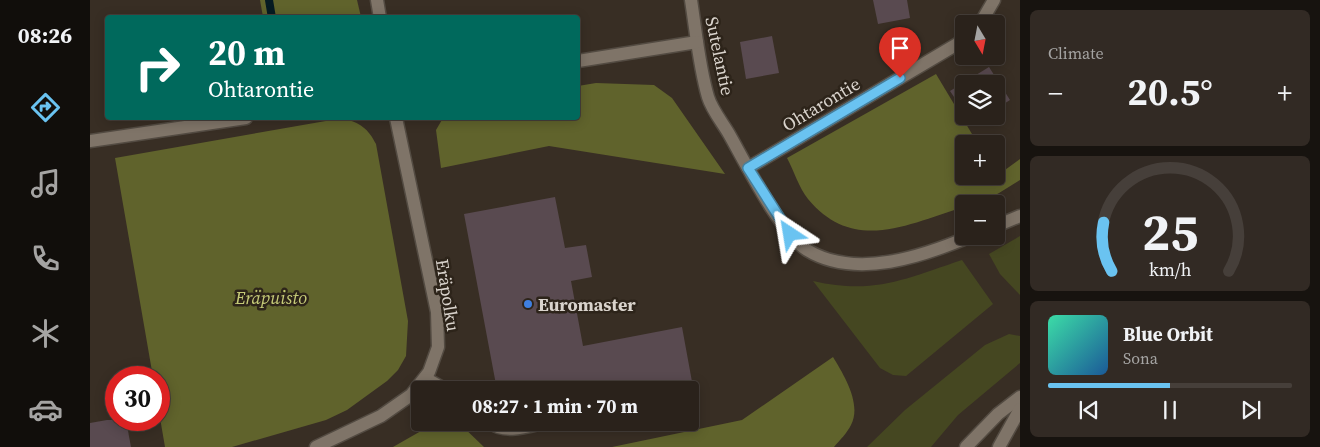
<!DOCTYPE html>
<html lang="en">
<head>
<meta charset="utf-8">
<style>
  body { margin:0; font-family:"Source Serif 4",serif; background:#322a24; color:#f1f3f6; height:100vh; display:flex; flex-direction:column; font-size:19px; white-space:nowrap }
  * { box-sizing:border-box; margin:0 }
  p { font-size:16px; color:#a5a4a3 }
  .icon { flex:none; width:28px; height:28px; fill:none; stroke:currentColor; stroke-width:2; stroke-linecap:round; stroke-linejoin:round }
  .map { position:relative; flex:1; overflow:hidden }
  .sheet { display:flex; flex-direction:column; gap:10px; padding:10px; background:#17130f; width:300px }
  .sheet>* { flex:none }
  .top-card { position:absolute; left:15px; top:15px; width:475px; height:105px; border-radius:5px; box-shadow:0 2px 12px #0003,0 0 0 1px #463f3a; background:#00695c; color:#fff; overflow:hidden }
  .needle { width:32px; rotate:170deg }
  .fabs { position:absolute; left:865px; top:15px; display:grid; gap:10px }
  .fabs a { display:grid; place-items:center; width:50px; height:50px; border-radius:5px; background:#2a221b; box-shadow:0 2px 12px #0003,0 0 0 1px #463f3a; font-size:25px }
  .speed { position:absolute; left:15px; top:366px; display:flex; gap:10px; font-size:25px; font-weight:700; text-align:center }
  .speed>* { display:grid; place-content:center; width:65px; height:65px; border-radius:50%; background:#2a221b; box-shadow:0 2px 12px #0003,0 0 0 1px #463f3a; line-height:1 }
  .speed .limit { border:8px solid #d22; background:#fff; color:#111 }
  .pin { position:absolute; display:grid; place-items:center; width:42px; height:42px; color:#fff; margin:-51px -21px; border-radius:50% 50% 50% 0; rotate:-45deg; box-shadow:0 0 5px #0007 }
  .pin .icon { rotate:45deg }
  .me { position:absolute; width:55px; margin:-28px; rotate:327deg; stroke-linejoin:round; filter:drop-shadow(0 0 4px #0008) }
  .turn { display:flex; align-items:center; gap:18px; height:105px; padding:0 20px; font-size:22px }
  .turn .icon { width:65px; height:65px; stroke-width:2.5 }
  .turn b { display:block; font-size:35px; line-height:42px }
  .big { font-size:38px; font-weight:700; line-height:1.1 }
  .sheet .tile { flex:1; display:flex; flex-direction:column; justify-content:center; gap:8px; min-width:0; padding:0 18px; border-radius:8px; background:#322a24 }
  .sheet .dial { align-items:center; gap:0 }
  .dial svg { height:130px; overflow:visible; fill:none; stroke:#463f3a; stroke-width:7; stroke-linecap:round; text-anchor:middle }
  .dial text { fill:#f1f3f6; stroke:none }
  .song { display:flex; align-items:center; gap:15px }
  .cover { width:60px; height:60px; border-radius:8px; background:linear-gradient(135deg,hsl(160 70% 55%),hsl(210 70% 35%)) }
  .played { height:5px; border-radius:2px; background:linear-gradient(90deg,#6ac3f1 50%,#463f3a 50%) }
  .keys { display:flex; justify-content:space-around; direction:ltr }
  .heat { display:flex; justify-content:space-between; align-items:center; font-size:28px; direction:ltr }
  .trip { position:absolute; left:321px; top:381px; width:288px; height:50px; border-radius:5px; background:#2a221b; box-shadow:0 2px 12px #0003,0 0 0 1px #463f3a; font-weight:700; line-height:50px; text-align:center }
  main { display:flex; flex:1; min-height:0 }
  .tab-bar { display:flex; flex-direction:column; width:90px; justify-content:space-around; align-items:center; background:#110e0b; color:#a5a4a3 }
  .tab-bar .icon { width:35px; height:35px }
  .tab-bar .active { color:#6ac3f1 }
  .tab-bar b { font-size:22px; color:#f1f3f6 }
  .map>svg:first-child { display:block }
  .green { fill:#454721 }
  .forest { fill:#60632c }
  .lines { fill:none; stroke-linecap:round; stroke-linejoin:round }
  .stream { stroke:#061b22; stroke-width:8 }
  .building { fill:#594a50 }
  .lane-casing { stroke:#534b42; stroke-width:15 }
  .street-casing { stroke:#534b42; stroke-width:15 }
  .secondary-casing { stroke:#534b42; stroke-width:15 }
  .lane { stroke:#7f7468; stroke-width:12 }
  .street { stroke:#7f7468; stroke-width:12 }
  .secondary { stroke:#7f7468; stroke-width:12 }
  .route-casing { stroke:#457f9d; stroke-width:12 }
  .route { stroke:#6ac3f1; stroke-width:9 }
  .shop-dot { fill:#3f7fe0; stroke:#2d241a; stroke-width:2 }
  .labels { text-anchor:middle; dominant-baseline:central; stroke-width:5; stroke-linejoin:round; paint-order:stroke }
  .street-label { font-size:18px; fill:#d9d3cc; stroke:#2d241a }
  .park-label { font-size:18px; font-style:italic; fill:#c6cb78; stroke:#2d241a }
  .poi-label { font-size:18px; font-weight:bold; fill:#d9d3cc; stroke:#2d241a; text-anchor:start }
</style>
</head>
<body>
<main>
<nav class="tab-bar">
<b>08:26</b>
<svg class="icon active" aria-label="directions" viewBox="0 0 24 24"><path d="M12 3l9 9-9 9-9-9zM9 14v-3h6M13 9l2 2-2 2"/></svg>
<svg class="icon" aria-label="music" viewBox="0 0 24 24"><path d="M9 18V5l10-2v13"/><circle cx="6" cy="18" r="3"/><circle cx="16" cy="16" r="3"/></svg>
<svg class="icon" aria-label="phone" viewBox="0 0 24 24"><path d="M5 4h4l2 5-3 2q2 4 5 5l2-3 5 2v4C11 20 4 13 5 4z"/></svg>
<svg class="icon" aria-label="climate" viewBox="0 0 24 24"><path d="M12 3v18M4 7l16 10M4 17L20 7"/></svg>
<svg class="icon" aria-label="car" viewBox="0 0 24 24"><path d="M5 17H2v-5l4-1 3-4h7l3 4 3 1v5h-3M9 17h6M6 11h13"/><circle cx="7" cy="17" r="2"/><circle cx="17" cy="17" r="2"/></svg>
</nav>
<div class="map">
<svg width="930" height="447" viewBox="0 0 930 447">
  <rect width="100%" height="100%" fill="#382e24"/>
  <!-- green -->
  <g class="green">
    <polygon points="930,236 930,295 910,274 899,254"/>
    <path d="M872,260l31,44 -87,72 -13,-1 -13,-7 -67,-87c61,14 92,-2 149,-21z"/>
    <polygon points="919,334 930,336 930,363 868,415 841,447 777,447 815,410 895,345"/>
  </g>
  <!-- forest -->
  <g class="forest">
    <polygon points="170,0 267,0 271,17 173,17"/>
    <path d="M846,74l42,70h-14v32h32v-2l2,1 22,-16v21c-18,11 -35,24 -56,24v3c-56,17 -110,47 -156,-8 -9,-11 -14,-28 -21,-41z"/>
    <polygon points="506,83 564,85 582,98 635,174 459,146 351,168 346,130 353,118 488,118 488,86"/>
    <path d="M253,118c17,5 25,10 33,26l32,177 -2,35 -8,14 -11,11 -40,29 -21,10 -94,27h-67l-6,-35v-34l-6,-1 -38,-219z"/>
    <path d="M743,357c11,18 29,47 18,68 -4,8 -11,15 -17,22h-222l130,-27z"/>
    <polygon points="345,423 369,423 394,447 303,447"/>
  </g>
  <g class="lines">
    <!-- stream -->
    <polyline class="stream" points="179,0 182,18"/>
  </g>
  <!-- building -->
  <g class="building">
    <polygon points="783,0 817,0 820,18 788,24"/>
    <polygon points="682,36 689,73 656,79 650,42"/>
    <polygon points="899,67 920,100 906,109 906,84 874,84 874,112 860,91"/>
    <polygon points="465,197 475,248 496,245 502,277 481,281 493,346 592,327 607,409 600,410 600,390 407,390 374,214"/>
    <polygon points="17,420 36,420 41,447 0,447 0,423"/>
  </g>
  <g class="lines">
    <defs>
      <g id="lane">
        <polyline points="335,378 356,390"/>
        <path d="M399,422c16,13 40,4 58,0"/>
      </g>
      <g id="street">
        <polyline points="287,0 290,18"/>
        <path d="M601,0c5,32 8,66 17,97 4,13 14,25 21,37 16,28 52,100 78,116 49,30 117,6 164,-14"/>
        <polyline points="890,24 904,0"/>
        <polyline points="488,61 607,42"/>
        <polyline points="0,141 156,118"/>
        <polyline points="658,168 874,40"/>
        <polyline points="906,226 930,216"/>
        <polyline points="226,447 291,416 321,395 339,372 348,347 347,312 306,118"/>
      </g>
      <g id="secondary">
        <polyline points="876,447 908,414 930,397"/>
        <polyline points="909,447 930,409"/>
      </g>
    </defs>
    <!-- lane casing -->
    <use href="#lane" class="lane-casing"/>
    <!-- street casing -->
    <use href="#street" class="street-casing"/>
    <!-- secondary casing -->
    <use href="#secondary" class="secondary-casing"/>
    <!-- lane -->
    <use href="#lane" class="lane"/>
    <!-- street -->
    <use href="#street" class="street"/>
    <!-- secondary -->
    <use href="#secondary" class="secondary"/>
  </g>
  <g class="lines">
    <defs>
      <polyline id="route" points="700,234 658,168 810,78"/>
    </defs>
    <!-- route casing -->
    <use href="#route" class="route-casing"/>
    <!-- route -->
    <use href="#route" class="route"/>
  </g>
  <!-- markers -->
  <circle class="shop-dot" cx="438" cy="304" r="5"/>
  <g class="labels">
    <!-- street labels -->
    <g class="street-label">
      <text transform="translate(630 56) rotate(78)">Sutelantie</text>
      <text transform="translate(731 104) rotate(-31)">Ohtarontie</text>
      <text transform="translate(358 295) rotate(81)">Eräpolku</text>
    </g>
    <!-- park labels -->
    <g class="park-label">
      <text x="181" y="297">Eräpuisto</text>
    </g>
    <!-- poi labels -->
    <g class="poi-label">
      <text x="448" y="304">Euromaster</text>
    </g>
  </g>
</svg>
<div class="fabs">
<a><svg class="needle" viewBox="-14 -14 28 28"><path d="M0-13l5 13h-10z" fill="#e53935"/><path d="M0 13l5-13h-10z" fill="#a5a4a3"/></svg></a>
<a><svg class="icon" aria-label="layers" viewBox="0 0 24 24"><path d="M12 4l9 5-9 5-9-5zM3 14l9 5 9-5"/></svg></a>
<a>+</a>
<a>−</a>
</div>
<div class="speed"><div class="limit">30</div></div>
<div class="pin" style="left:810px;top:78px;background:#d93025"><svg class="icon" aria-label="arrive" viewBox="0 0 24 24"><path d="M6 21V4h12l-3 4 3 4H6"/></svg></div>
<svg class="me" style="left:700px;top:234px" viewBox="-20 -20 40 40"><path d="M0-17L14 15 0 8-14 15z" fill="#6ac3f1" stroke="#fff" stroke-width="4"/></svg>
<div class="trip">08:27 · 1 min · 70 m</div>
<div class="top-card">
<div class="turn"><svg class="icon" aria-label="right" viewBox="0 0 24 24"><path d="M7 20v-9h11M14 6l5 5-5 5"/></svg><div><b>20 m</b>Ohtarontie</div></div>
</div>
</div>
<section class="sheet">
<div class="tile"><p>Climate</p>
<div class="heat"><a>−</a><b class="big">20.5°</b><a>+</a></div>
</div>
<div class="tile dial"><svg viewBox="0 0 100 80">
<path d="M14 69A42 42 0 1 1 86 69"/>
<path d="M14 69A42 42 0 0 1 9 39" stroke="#6ac3f1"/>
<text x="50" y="56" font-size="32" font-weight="700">25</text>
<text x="50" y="72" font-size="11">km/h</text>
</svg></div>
<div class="tile">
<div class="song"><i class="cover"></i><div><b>Blue Orbit</b><p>Sona</p></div></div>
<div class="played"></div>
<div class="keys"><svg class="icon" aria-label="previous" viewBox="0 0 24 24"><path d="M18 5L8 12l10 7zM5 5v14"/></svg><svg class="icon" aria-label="pause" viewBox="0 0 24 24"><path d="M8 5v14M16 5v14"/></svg><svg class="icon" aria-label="next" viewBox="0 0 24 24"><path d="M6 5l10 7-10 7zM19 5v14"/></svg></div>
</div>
</section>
</main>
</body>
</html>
